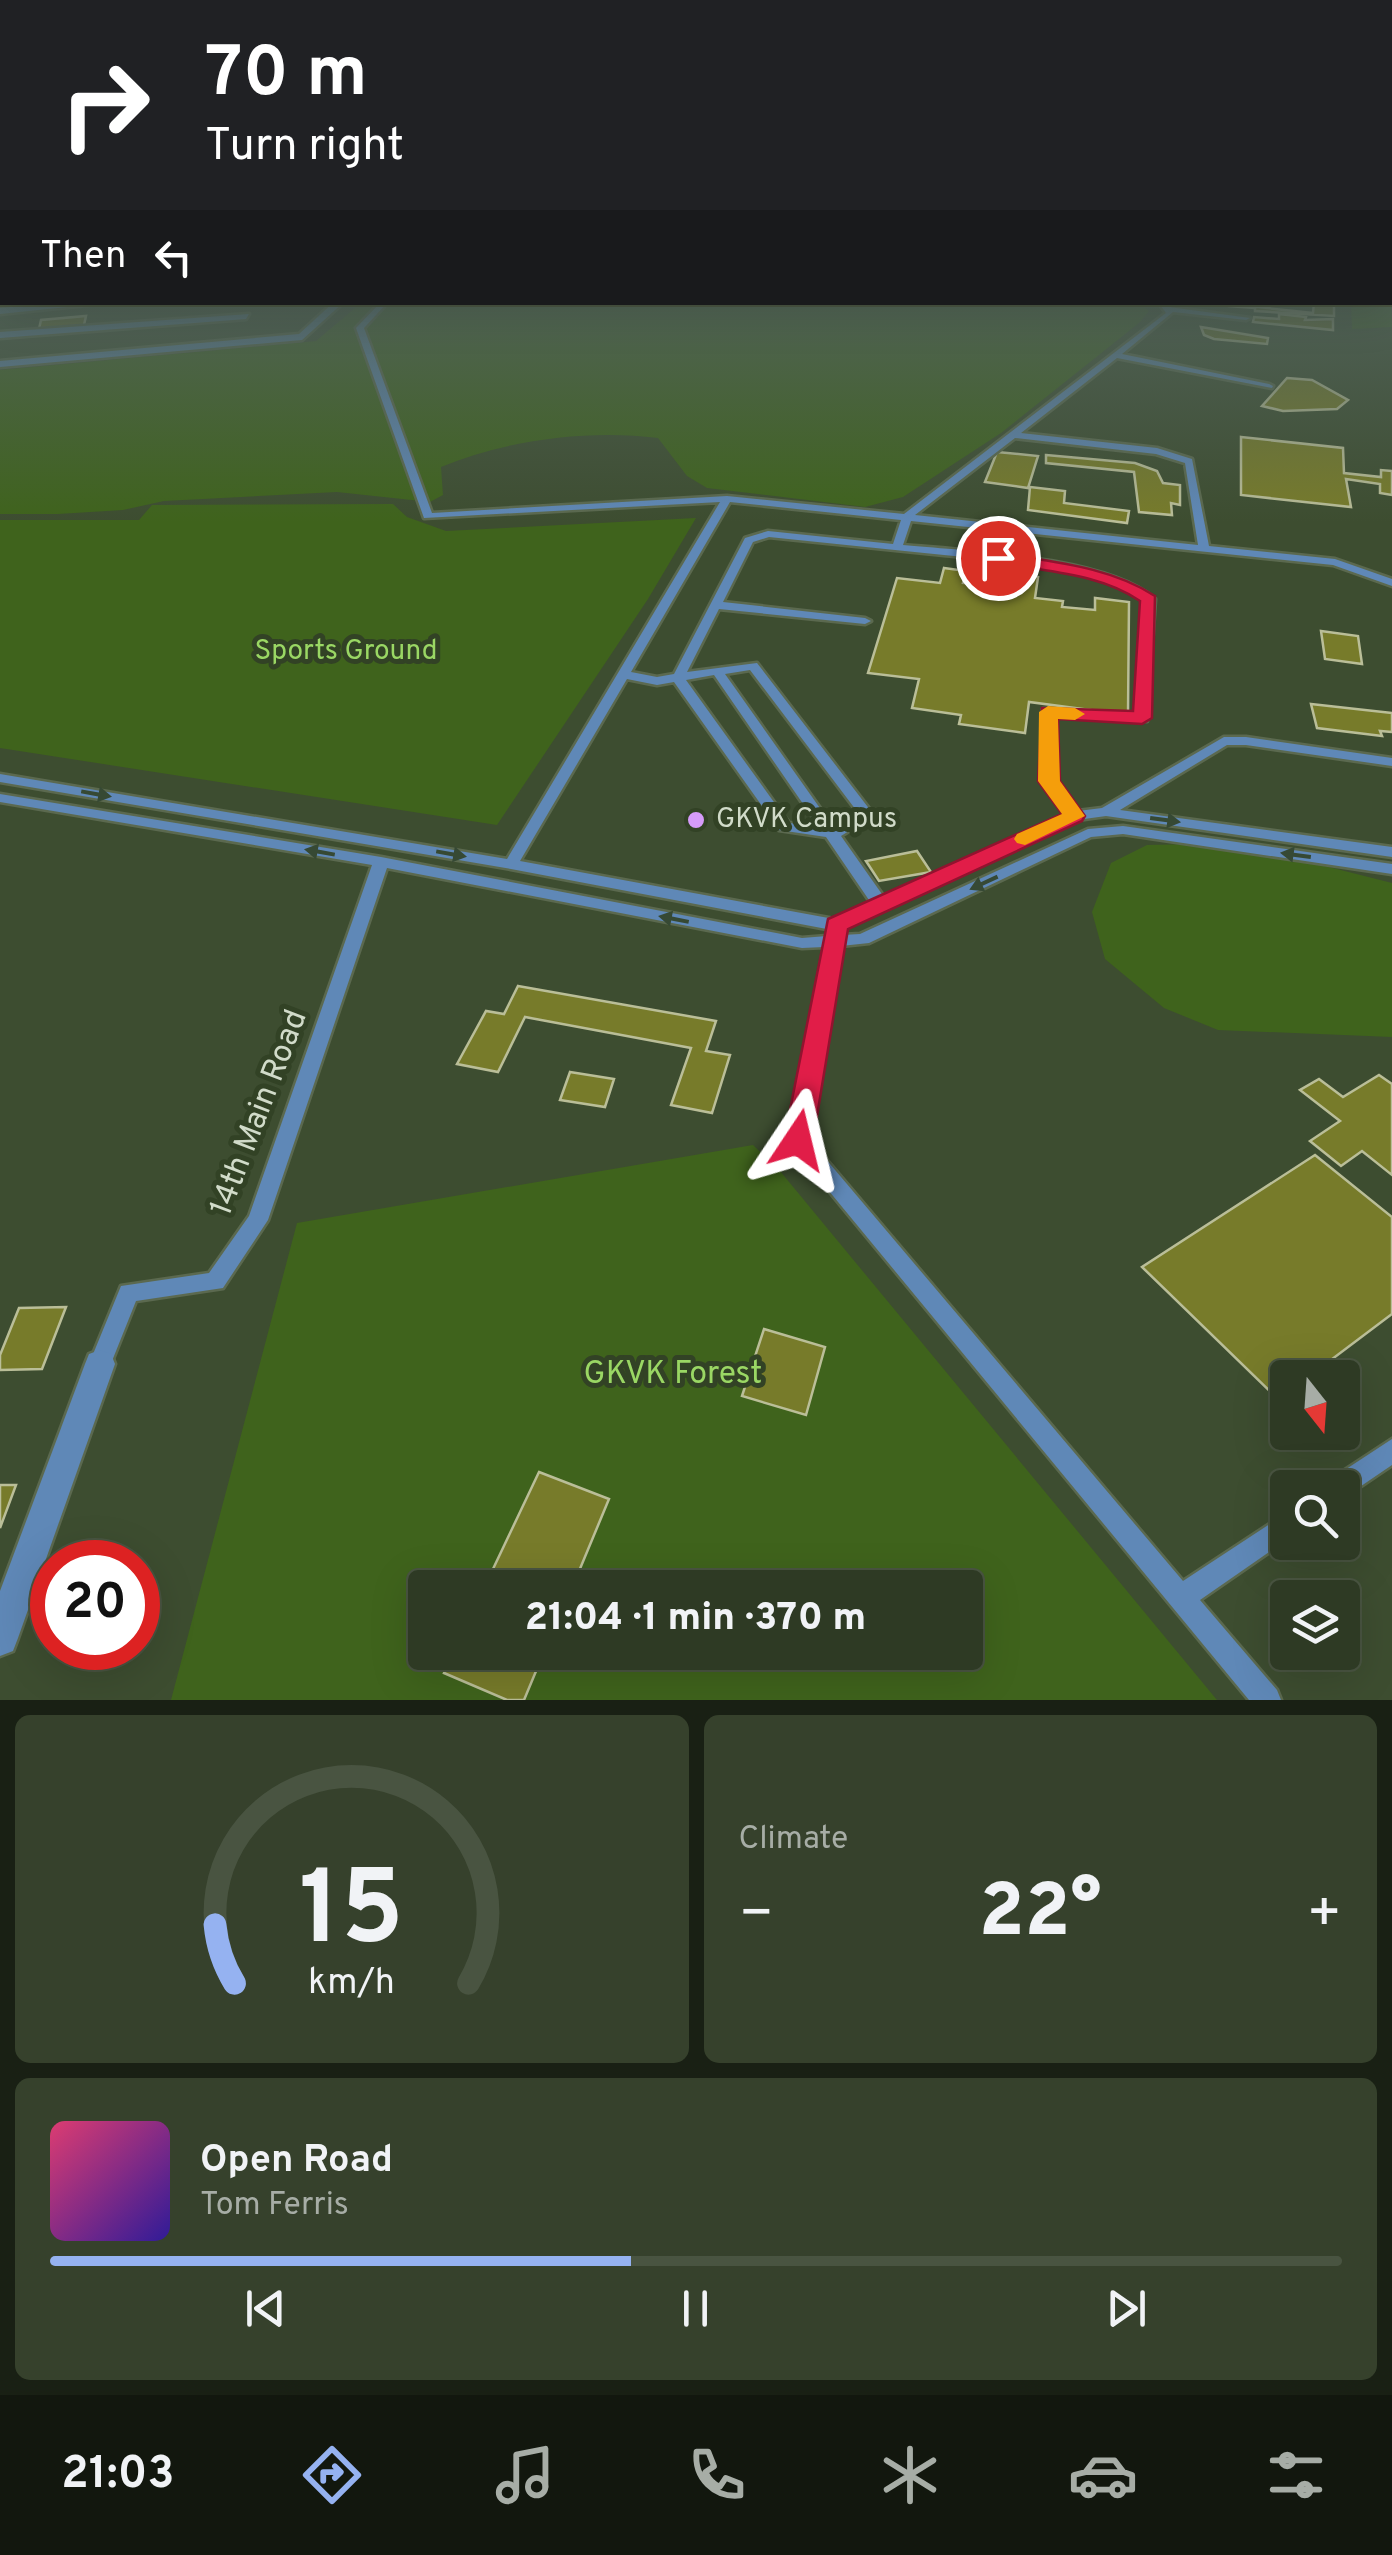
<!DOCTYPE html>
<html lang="en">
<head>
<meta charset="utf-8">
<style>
  body { margin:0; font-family:Overpass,sans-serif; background:#36412c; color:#f1f3f6; height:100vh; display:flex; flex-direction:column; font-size:38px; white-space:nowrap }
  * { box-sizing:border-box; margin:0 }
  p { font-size:32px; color:#a7ada6 }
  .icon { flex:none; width:55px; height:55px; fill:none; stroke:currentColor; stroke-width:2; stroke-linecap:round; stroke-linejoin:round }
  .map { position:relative; height:1700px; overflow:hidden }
  .drawer { display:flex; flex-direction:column; gap:15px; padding:15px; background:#192014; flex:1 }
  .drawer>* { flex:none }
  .top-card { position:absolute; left:0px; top:0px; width:1392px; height:305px; box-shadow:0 10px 40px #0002,0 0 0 2px #495441; background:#202124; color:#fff; overflow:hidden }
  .needle { width:65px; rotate:163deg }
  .tools { position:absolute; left:1270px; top:1360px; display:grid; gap:20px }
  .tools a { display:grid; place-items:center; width:90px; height:90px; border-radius:10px; background:#2e3a24; box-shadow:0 10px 40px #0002,0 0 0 2px #495441; font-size:50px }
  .speed { position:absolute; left:30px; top:1540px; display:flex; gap:20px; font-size:50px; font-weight:700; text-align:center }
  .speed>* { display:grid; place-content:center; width:130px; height:130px; border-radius:50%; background:#2e3a24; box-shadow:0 10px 40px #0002,0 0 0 2px #495441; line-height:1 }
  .speed .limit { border:15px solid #d22; background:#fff; color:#111 }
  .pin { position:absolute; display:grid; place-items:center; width:85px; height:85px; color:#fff; margin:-42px; border:5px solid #fff; border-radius:50%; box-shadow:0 2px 10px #0007 }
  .me { position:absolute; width:110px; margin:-55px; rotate:10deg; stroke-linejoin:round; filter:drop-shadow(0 0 8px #0008) }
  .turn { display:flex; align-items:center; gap:35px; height:210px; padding:0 40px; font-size:45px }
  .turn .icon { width:130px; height:130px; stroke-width:2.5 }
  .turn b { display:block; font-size:70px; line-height:85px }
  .then { display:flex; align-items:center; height:95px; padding:0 40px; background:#0003; gap:20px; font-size:38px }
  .big { font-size:75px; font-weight:800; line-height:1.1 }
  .drawer .widget { flex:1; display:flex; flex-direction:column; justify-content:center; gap:15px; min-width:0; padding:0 35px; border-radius:15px; background:#36412c }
  .drawer .dial { align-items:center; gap:0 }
  .dial svg { height:260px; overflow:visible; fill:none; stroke:#495441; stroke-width:7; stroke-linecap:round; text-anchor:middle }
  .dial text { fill:#f1f3f6; stroke:none }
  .song { display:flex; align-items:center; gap:30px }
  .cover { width:120px; height:120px; border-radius:15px; background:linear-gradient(135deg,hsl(340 70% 55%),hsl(250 70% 35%)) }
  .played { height:10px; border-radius:5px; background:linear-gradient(90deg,#95b2f1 45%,#495441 45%) }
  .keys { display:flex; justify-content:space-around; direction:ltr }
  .heat { display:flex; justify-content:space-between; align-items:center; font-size:55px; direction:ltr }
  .drawer .tiles { flex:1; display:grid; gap:15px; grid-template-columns:1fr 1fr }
  .widget:last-child { grid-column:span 2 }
  .trip { position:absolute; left:408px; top:1570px; width:575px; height:100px; border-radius:10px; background:#2e3a24; box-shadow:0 10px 40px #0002,0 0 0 2px #495441; font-weight:800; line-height:100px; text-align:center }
  .dock { display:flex; height:160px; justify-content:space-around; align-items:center; background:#12170e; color:#a7ada6 }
  .dock .icon { width:70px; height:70px }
  .dock .current { color:#95b2f1 }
  .dock b { font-size:45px; color:#f1f3f6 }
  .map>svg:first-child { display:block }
  .green { fill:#3f631c; fill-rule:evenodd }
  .building { fill:#777b2a; stroke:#babe98; stroke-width:2.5 }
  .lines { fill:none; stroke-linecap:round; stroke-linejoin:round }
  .service-casing { stroke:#5b694f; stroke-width:5 }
  .minor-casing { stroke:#5b694f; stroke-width:5 }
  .service { fill:#5f88b7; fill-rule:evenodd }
  .minor { fill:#5f88b7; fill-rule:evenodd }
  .oneway { fill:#364934 }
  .route { fill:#e11d48; stroke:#92132f; stroke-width:2.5 }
  .slow { fill:#f59e0b }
  .poi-dot { fill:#d69bf9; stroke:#324225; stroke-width:4 }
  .labels { text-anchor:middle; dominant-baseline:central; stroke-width:10; stroke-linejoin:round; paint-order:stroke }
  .park-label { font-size:28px; fill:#9ad764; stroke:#324225 }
  .poi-label { font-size:28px; fill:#d1dbc9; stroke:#324225; text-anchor:start }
  .near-street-label { font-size:32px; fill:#d1dbc9; stroke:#324225 }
  .near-park-label { font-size:32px; fill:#9ad764; stroke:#324225 }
</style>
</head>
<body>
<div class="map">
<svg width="1392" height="1700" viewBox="0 0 1392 1700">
  <rect width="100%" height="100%" fill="#3d4d30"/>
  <!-- green -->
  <g class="green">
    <polygon points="1390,284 1392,327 1352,329 1351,303 1390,302"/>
    <path d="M1137,302l12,9 -10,12 -138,110 -98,64 -38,10 -158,-19 -20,-12 -29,-38c-69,-9 -152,2 -217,29l2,28 -13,7 -93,-10 -173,9 -41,9 -65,4h-58v-144l316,-29 45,-38z"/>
    <polygon points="393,504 407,517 446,531 696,518 648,599 497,825 0,748 0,520 139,520 152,505"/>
    <polygon points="1197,844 1305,861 1392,883 1392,1037 1218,1030 1164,1008 1105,959 1092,912 1111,863 1147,845"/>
    <path d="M753,1145l27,26 437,529h-1046l126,-477zM425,1588h540v64h-540z"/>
  </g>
  <!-- building -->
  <g class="building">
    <polygon points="1229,302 1257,302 1257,307 1313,313 1314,302 1334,302 1334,316 1255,311 1255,308 1229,306"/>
    <polygon points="1279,314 1306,317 1305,320 1333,319 1333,330 1253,322 1254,317 1279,319"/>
    <polygon points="86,316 84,325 39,329 41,320"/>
    <polygon points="1201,327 1268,338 1267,344 1214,339 1204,335"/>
    <polygon points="1287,378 1312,380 1348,400 1337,409 1283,411 1262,406"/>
    <polygon points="1241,437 1343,448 1344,473 1381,477 1381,470 1392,471 1392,495 1380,493 1380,484 1346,479 1351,507 1241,495"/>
    <polygon points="997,452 1038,456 1028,488 985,482"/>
    <polygon points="1046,455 1135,463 1157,471 1163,483 1180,485 1180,505 1171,503 1172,515 1139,512 1134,472 1046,463"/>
    <polygon points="1030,487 1065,491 1064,503 1129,511 1127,523 1028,510"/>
    <polygon points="944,568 966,571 963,583 983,585 986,571 1038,577 1035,598 1063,601 1062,607 1095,610 1095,598 1129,602 1128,715 1029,702 1025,733 959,724 961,715 912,708 919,679 868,673 897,578 940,583"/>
    <polygon points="1321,631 1358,636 1362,664 1325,659"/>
    <polygon points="1311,704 1392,713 1392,732 1380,731 1382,736 1317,728"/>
    <polygon points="917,851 931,872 879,881 866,861"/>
    <polygon points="518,986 716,1021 706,1051 730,1055 712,1113 671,1105 691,1048 525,1017 498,1072 457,1064 486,1011 504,1014"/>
    <polygon points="570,1072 614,1079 605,1107 560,1100"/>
    <polygon points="1379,1075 1392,1084 1392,1175 1362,1151 1341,1166 1310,1141 1340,1121 1300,1090 1319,1079 1343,1097"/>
    <polygon points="1315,1155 1392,1217 1392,1314 1307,1378 1288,1378 1288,1392 1278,1399 1142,1267"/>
    <polygon points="66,1307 42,1369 0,1370 0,1355 19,1308"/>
    <polygon points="764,1329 825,1347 806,1415 742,1396"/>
    <polygon points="539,1472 609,1499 572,1588 484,1588"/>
    <polygon points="0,1485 16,1485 0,1528"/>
    <polygon points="454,1652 544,1652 524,1700 507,1700 444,1673"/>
  </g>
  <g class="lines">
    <defs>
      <g id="service">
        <path d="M381,302h7l-24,26 68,185 295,-17 177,18 262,-201 -8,-11h7l4,5 81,11 -4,2 -73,-8 -51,42 147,30 4,2 -1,2 -155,-30 -96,75 136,15 35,11 17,87 126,13 57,20v7l-59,-21 -422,-44 -8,24c64,6 204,12 252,54l-8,122 -92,-5 1,65 22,30 24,-3 122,-71h22l146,21v8l-146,-21h-19l-107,65 272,37v10l-286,-41 -29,4 -238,110 4,5 17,-1 228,-105 35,-3 269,38v10l-269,-40 -32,3 -222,106 -28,3 -33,192 375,443 105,-69v27l-88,61 77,90 4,10h-32l-458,-555 -3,-5 36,-193 -22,1 -415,-80 -119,352 -45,68 -87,13 -28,70 -8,3 -8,-3 -3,-7 32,-78 88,-13 40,-57 123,-351 -372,-63v-8l381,63 421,81 25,-2 5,-6 -321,-61 -511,-87v-8l507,85 213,-357 -296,16 -68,-190zM1015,438l141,16 29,9 13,82 -283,-30zM730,502l171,18 -8,24 -125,-13 -23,7 -71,136 -17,3 -26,-5zM769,537c58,6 116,12 175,18 64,7 144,9 199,45l-7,114 -93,-5 -1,72 24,33 -182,83 -43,-61 33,-21 -117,-152 -70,9 32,-63 146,15 6,-3 -6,-3 -142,-16 30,-60zM750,670l109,144 -25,14 -109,-154zM714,675l105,152 -30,-4 -103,-143zM627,679l30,6 17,-3 105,148 47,7 45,66 -37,16 -314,-58z"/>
        <polygon points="1392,1439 1392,1465 1342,1499 1342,1488 1328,1488 1331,1479"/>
      </g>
      <g id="minor">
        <polygon points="2,290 2,296 0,297 0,291"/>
        <polygon points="70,302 115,302 0,314 0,308"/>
        <polygon points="334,302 344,302 302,340 0,367 0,361 299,334"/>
        <polygon points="249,314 246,319 0,338 0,332"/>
        <polygon points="100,1350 111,1354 115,1364 18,1638 13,1651 0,1656 0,1591 85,1364 89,1354"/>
      </g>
    </defs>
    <!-- service casing -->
    <use href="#service" class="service-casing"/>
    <!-- minor casing -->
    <use href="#minor" class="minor-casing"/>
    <!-- service -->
    <use href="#service" class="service"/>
    <!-- minor -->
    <use href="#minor" class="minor"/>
  </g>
  <!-- one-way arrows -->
  <defs><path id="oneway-solid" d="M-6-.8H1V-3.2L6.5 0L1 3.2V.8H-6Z" transform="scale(2.5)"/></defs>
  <g class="oneway">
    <use href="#oneway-solid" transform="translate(96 794) rotate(10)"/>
    <use href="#oneway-solid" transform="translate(1165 820) rotate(8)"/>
    <use href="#oneway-solid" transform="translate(320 852) rotate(-170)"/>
    <use href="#oneway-solid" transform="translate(451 854) rotate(10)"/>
    <use href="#oneway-solid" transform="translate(1296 855) rotate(-172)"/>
    <use href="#oneway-solid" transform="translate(984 883) rotate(155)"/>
    <use href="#oneway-solid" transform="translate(674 919) rotate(-169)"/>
  </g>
  <!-- sky -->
  <linearGradient id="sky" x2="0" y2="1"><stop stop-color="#222a1a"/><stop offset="0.54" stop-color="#516259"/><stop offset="1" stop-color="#516259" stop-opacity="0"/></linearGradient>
  <rect width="1392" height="522" fill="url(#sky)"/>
  <!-- route -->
  <path class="route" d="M998,553c53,9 111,13 157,43l-3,122 -10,6 -84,-5 2,62 25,35 -3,5 -234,108 -35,211 -4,8 -11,4 -10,-4 -4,-8 44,-221 234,-105 -24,-33 4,-73 91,3 7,-110c-43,-29 -98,-29 -147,-40v-7z"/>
  <!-- slow -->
  <polygon class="slow" points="1048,706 1075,708 1085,714 1075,720 1058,719 1060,781 1085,816 1025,845 1017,843 1014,839 1017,834 1062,814 1038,781 1039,712"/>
  <!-- markers -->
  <circle class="poi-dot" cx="696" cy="820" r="10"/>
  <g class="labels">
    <!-- park labels -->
    <g class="park-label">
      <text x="346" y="652">Sports Ground</text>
    </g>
    <!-- poi labels -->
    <g class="poi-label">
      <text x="716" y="820">GKVK Campus</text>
    </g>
    <!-- near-street labels -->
    <g class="near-street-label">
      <text transform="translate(260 1113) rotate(-69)">14th Main Road</text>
    </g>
    <!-- near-park labels -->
    <g class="near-park-label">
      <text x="673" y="1375">GKVK Forest</text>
    </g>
  </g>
</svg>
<div class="tools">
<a><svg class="needle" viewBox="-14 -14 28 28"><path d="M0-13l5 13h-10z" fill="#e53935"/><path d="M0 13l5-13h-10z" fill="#a7ada6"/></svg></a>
<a><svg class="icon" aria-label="search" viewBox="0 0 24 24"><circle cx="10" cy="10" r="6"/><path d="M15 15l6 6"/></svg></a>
<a><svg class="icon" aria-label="layers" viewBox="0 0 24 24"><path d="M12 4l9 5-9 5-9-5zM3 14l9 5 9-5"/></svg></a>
</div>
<div class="speed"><div class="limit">20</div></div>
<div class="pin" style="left:998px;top:558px;background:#d93025"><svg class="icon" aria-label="arrive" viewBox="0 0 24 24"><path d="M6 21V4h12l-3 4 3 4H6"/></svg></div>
<svg class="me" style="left:798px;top:1140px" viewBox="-20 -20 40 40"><path d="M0-17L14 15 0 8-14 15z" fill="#e11d48" stroke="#fff" stroke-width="4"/></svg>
<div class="trip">21:04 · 1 min · 370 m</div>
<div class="top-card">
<div class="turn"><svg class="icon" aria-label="right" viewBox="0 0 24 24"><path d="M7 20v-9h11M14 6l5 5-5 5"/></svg><div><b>70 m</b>Turn right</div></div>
<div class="then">Then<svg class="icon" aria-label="left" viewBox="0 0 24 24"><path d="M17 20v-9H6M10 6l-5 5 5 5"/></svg></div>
</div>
</div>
<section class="drawer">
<div class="tiles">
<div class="widget dial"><svg viewBox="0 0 100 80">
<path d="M14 69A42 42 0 1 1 86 69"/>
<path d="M14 69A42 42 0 0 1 8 51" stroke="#95b2f1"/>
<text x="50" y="56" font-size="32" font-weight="700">15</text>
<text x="50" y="72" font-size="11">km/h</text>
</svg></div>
<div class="widget"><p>Climate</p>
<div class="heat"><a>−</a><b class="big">22°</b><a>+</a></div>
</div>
<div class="widget">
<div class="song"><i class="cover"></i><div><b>Open Road</b><p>Tom Ferris</p></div></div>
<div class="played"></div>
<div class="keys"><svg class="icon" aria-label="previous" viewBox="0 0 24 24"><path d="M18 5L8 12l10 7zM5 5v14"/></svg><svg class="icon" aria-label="pause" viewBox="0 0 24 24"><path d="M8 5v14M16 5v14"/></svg><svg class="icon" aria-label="next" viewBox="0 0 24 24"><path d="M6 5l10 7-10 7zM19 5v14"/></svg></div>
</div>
</div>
</section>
<nav class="dock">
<b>21:03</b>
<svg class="icon current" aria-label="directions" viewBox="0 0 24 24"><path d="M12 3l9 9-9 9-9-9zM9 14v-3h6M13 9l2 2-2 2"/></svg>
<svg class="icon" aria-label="music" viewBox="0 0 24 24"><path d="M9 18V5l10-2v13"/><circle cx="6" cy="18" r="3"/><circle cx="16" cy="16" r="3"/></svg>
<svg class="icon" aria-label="phone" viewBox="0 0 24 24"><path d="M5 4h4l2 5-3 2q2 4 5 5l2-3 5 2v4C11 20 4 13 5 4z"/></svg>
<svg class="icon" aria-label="climate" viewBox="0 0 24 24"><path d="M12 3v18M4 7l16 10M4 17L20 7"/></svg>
<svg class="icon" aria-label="car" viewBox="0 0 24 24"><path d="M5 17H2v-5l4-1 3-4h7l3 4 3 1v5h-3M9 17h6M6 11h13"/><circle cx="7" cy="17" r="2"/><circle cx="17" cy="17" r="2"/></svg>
<svg class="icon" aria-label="filters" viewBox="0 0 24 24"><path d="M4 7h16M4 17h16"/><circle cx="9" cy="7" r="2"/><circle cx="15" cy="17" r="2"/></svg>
</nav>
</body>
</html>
